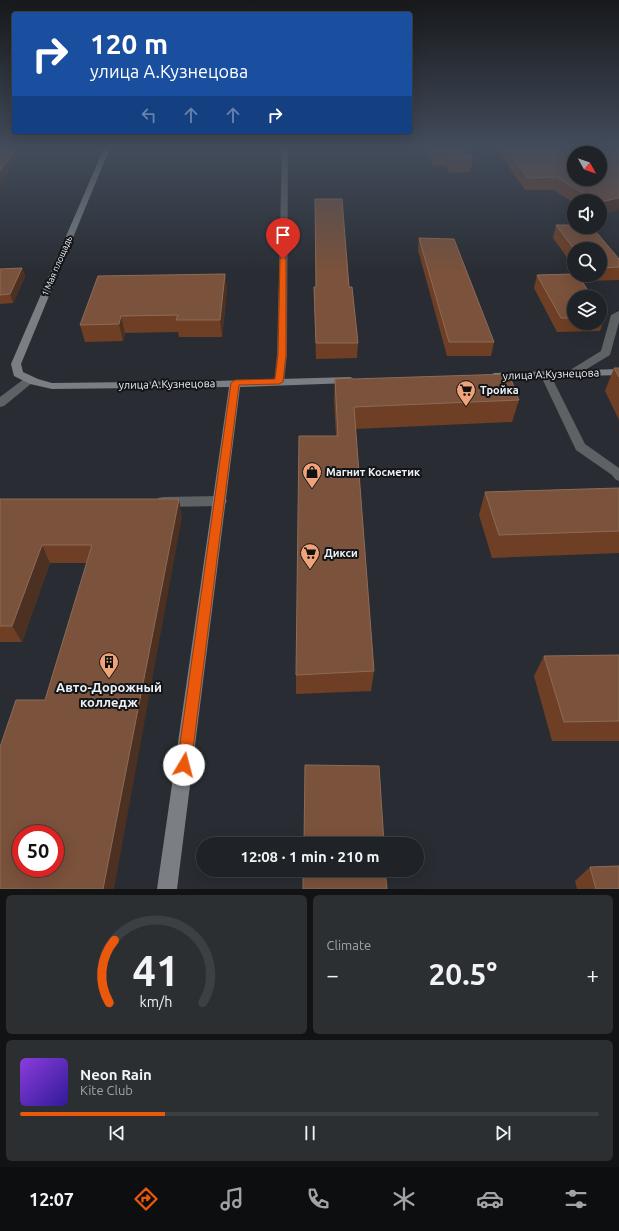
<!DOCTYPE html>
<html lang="en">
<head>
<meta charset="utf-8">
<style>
  body { margin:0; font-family:Ubuntu,sans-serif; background:#2c2f32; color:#f1f3f6; height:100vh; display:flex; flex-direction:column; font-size:15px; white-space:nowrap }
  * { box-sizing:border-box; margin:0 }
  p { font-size:13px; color:#a1a4a7 }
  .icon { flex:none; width:22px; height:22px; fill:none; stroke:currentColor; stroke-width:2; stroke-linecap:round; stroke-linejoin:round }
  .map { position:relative; height:889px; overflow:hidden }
  .drawer { display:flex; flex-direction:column; gap:6px; padding:6px; background:#111315; flex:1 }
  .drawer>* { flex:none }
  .guide { position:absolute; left:12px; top:12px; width:400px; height:122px; border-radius:4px; box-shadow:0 4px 16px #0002,0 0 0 1px #3c3f43; background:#1a4fa0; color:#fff; overflow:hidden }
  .needle { width:26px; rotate:130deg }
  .controls { position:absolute; left:567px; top:146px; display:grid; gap:8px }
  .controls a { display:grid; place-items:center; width:40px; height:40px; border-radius:50%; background:#1f2226; box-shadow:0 4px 16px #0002,0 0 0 1px #3c3f43; font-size:20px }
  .speed { position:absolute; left:12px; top:825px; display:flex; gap:8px; font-size:20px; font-weight:700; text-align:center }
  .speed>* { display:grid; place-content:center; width:52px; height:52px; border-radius:50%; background:#1f2226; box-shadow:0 4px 16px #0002,0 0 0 1px #3c3f43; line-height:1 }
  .speed .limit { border:6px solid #d22; background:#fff; color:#111 }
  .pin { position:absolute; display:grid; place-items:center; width:34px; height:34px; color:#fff; margin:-41px -17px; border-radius:50% 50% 50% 0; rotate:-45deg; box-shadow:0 0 4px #0007 }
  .pin .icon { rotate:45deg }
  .me { position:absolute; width:44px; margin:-22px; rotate:8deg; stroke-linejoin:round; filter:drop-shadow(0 0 3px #0008) }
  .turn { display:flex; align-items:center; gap:14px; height:84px; padding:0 12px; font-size:18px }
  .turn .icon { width:52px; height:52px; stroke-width:2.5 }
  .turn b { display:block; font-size:28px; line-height:34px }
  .lanes { display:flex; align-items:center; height:38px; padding:0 12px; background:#0003; justify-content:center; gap:20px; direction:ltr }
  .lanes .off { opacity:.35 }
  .big { font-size:30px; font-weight:600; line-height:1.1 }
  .drawer .widget { flex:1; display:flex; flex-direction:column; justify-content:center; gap:6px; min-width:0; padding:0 14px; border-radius:6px; background:#2c2f32 }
  .drawer .dial { align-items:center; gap:0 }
  .dial svg { height:104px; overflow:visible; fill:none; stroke:#3c3f43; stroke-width:7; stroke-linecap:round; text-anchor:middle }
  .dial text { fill:#f1f3f6; stroke:none }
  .song { display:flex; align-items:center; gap:12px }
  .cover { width:48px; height:48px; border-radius:6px; background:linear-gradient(135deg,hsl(270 70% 55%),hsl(250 70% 35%)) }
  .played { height:4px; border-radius:2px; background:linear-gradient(90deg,#ea580c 25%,#3c3f43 25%) }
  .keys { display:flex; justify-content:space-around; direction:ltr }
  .heat { display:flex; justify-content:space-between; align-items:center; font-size:22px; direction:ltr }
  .drawer .tiles { flex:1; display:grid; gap:6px; grid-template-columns:1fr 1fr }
  .widget:last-child { grid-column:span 2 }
  .trip { position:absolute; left:196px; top:837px; width:228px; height:40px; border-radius:20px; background:#1f2226; box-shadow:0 4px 16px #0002,0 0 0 1px #3c3f43; font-weight:600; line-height:40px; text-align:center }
  .menu { display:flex; height:64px; justify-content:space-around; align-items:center; background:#0c0e0f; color:#a1a4a7 }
  .menu .icon { width:28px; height:28px }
  .menu .current { color:#ea580c }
  .menu b { font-size:18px; color:#f1f3f6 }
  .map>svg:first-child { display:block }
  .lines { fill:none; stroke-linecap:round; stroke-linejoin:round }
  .lane { fill:#5f6265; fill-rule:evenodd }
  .street { fill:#5f6265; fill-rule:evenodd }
  .secondary { fill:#7b7f84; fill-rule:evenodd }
  .wall { fill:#6e3f25 }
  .shaded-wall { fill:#4c3021 }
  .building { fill:#7b523b; stroke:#8d6b58; fill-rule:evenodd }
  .route { fill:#ea580c; stroke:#983908 }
  .labels { text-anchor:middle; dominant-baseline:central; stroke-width:4; stroke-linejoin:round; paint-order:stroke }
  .far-street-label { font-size:9px; fill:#edf0f4; stroke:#131518 }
  .street-label { font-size:11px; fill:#edf0f4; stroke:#131518 }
  .poi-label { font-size:11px; font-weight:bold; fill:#edf0f4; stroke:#131518; text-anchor:start }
  .near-poi-label { font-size:13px; font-weight:bold; fill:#edf0f4; stroke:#131518 }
</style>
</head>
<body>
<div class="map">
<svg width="619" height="889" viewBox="0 0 619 889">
  <rect width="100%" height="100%" fill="#292d33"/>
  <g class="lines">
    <!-- lane -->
    <g class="lane">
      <polygon points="619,311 619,322 610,355 575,376 567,376 566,374 567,372 601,351 611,315"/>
      <polygon points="28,378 32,379 33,381 32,383 4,406 0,407 0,397 24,379"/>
      <polygon points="220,496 225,498 227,501 225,504 220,506 163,507 158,506 156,502 158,498 163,497"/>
    </g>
    <!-- street -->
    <g class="street">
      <polygon points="282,148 288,148 287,355 284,382 279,385 274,382 277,355"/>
      <polygon points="545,371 550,374 585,444 619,468 619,481 615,479 612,475 576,450 540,374"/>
    </g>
    <!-- secondary -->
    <g class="secondary">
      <polygon points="104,148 110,148 21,364 23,372 38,379 52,383 215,381 350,377 355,380 350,383 240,387 177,889 157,889 229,387 52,389 30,384 14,376 11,364"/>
      <polygon points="619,369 619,375 494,379 489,376 494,373"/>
    </g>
  </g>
  <!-- wall -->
  <g class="wall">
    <polygon points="424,148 466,148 473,158 470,172 449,173 446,166 433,166"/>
    <polygon points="499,148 619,148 619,210 600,214 600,201 574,201 574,203 554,190 525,190 498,151"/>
    <polygon points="315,213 349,287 358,343 357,358 316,359 314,302 314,287 316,287"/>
    <polygon points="556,225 619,259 619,280 584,281 580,275 600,275 600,249 574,249 574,267 553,238"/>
    <polygon points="419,238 494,342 491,356 447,356 418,250"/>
    <polygon points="22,268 25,277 13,303 0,304 0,269"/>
    <polygon points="225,274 227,291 222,337 179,337 178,332 125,333 123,341 85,342 80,325"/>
    <polygon points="537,275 574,297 574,323 600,323 600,309 605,317 600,331 557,332 534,288"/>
    <polygon points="614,368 619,368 619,420 605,391"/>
    <polygon points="335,379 352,379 519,400 512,422 355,429 374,671 371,691 296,694 296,675 336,436 334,400"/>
    <polygon points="619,488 619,553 492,558 479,515 485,492"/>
    <polygon points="0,499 182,517 45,700 87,563 50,563 22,642 0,642"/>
    <polygon points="619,655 619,741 552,741 534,676 544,656"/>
    <polygon points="590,867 619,889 577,889 575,881"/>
  </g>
  <!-- shaded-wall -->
  <g class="shaded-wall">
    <polygon points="16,148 18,157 0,185 0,171"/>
    <polygon points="619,198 619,210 600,214 600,202"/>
    <polygon points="22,268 25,277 13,303 10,294"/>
    <polygon points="225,274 227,291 222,337 220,320"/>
    <polygon points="121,316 125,333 123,341 119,324"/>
    <polygon points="179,499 182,517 114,889 103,889"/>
    <polygon points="42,545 50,563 22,642 12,626"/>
  </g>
  <!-- building -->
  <g class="building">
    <polygon points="16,148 0,171 0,149"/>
    <polygon points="432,148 466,148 473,158 451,159 448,152 435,152"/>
    <path d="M506,148h113v50l-19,4v-1h-5l-38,-24 -29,1zM574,153h26v26h-26z"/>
    <polygon points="315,199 342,199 349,287 352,287 358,343 316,343 314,287 316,287"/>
    <polygon points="556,225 574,225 574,227 592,227 619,259 619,267 600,268 600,249 574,249"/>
    <polygon points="419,238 454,239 494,342 449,342"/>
    <polygon points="22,268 10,294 0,295 0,269"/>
    <polygon points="225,274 220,320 176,320 178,315 121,316 119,324 80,325 98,276"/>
    <polygon points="574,274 574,275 578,275 592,297 574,297 574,318 561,318 537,275"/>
    <polygon points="600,309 605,317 600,317"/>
    <polygon points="614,368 619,368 619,377"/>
    <polygon points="509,374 519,400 354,407 374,671 296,675 299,436 338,436 335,379 352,378 352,379"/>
    <polygon points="619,488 619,531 499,535 485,492"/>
    <path d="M0,499h179l-76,390h-103v-142l16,-47h29l47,-155h-50l-30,81h-12zM21,834h34v34h-34z"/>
    <polygon points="619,655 619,721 564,722 544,656"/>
    <polygon points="305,765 379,766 384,844 304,844"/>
    <polygon points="619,866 619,889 596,889 590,867"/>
    <polygon points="303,870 385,870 387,889 303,889"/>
  </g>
  <!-- sky -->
  <linearGradient id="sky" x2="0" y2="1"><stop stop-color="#17191c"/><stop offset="0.54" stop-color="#434c5b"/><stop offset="1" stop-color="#434c5b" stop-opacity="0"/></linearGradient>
  <rect width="619" height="272" fill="url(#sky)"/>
  <!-- route -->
  <polygon class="route" points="283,257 286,259 286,355 283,382 279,384 239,385 191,765 189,770 184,772 179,770 177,765 231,383 235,380 275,379 278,355 280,259"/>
  <!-- icons -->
  <defs>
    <symbol id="supermarket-pin" viewBox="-11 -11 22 30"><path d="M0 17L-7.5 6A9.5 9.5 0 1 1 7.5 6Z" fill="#f0a279" stroke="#131518"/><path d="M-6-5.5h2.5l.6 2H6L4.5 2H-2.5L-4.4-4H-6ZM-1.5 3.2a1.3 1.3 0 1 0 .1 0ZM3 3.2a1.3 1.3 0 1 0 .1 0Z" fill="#111"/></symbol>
    <symbol id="shop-pin" viewBox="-11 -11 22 30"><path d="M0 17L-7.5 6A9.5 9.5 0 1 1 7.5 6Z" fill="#f0a279" stroke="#131518"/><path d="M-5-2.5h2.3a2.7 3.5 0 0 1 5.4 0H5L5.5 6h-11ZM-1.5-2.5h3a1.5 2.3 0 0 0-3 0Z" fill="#111"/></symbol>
    <symbol id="building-pin" viewBox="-11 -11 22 30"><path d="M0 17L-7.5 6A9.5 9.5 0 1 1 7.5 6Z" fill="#f0a279" stroke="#131518"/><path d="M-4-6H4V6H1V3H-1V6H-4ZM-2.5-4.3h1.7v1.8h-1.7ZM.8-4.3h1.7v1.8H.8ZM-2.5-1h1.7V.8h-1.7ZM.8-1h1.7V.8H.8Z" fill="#111"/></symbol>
  </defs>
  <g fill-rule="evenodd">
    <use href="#supermarket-pin" x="455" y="379" width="22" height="30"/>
    <use href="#shop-pin" x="301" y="461" width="22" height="30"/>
    <use href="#supermarket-pin" x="299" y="542" width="22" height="30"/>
    <use href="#building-pin" x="98" y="651" width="22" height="30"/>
  </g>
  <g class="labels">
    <!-- far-street labels -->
    <g class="far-street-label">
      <text transform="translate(57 266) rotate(-67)">1 Мая площадь</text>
    </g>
    <!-- street labels -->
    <g class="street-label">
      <text transform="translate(551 374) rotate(-2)">улица А.Кузнецова</text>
      <text transform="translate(167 384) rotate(-1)">улица А.Кузнецова</text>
    </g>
    <!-- poi labels -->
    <g class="poi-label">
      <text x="480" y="390">Тройка</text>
      <text x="326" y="472">Магнит Косметик</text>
      <text x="324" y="553">Дикси</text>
    </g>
    <!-- near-poi labels -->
    <g class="near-poi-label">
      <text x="109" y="687">Авто-Дорожный<tspan x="109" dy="15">колледж</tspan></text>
    </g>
  </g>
</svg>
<div class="controls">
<a><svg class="needle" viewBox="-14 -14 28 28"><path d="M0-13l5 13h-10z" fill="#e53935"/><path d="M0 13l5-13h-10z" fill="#a1a4a7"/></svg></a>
<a><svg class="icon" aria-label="sound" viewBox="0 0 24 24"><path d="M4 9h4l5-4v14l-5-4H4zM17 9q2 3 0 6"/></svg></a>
<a><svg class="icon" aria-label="search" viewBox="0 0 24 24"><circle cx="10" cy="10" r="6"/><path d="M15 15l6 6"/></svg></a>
<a><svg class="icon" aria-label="layers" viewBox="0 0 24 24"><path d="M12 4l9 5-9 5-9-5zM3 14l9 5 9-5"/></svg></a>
</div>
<div class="speed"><div class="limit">50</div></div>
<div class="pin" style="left:283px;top:259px;background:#d93025"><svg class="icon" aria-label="arrive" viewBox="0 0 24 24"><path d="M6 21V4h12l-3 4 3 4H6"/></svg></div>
<svg class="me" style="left:184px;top:765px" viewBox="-20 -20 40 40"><circle r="19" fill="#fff"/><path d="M0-13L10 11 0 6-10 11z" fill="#ea580c"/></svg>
<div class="trip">12:08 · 1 min · 210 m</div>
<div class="guide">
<div class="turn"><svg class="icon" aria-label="right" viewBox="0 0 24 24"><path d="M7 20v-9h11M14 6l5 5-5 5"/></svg><div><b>120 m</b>улица А.Кузнецова</div></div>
<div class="lanes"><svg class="icon off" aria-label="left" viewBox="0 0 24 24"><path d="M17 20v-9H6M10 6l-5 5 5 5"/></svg><svg class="icon off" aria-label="ahead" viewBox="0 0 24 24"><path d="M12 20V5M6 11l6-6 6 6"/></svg><svg class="icon off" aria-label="ahead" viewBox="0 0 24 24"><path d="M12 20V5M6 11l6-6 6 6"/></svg><svg class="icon" aria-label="right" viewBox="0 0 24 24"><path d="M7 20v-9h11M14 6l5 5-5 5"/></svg></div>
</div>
</div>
<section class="drawer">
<div class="tiles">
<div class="widget dial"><svg viewBox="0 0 100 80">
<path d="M14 69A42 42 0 1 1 86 69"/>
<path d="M14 69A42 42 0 0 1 18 21" stroke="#ea580c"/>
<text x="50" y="56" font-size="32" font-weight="700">41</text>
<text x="50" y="72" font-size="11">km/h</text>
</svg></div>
<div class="widget"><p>Climate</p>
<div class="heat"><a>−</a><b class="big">20.5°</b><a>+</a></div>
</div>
<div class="widget">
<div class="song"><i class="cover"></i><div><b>Neon Rain</b><p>Kite Club</p></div></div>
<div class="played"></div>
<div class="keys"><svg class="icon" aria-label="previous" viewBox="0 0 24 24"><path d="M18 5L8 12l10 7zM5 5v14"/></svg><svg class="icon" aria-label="pause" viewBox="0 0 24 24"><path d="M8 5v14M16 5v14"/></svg><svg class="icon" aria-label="next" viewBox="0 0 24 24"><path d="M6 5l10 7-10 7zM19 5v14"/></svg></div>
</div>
</div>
</section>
<nav class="menu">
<b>12:07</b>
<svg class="icon current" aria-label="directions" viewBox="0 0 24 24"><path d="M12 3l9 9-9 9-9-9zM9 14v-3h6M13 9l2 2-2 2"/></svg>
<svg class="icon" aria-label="music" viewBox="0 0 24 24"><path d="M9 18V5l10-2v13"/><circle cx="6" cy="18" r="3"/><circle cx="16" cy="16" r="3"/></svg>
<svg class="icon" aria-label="phone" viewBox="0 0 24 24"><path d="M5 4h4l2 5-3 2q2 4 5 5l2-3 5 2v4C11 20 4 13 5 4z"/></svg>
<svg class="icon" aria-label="climate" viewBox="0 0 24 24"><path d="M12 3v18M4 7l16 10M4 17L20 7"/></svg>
<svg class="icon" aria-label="car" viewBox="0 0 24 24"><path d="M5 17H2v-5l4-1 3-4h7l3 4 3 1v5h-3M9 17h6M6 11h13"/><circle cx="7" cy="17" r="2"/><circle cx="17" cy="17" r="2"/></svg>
<svg class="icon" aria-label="filters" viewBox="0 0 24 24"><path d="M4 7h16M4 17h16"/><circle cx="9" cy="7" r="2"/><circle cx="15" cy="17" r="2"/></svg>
</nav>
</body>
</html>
